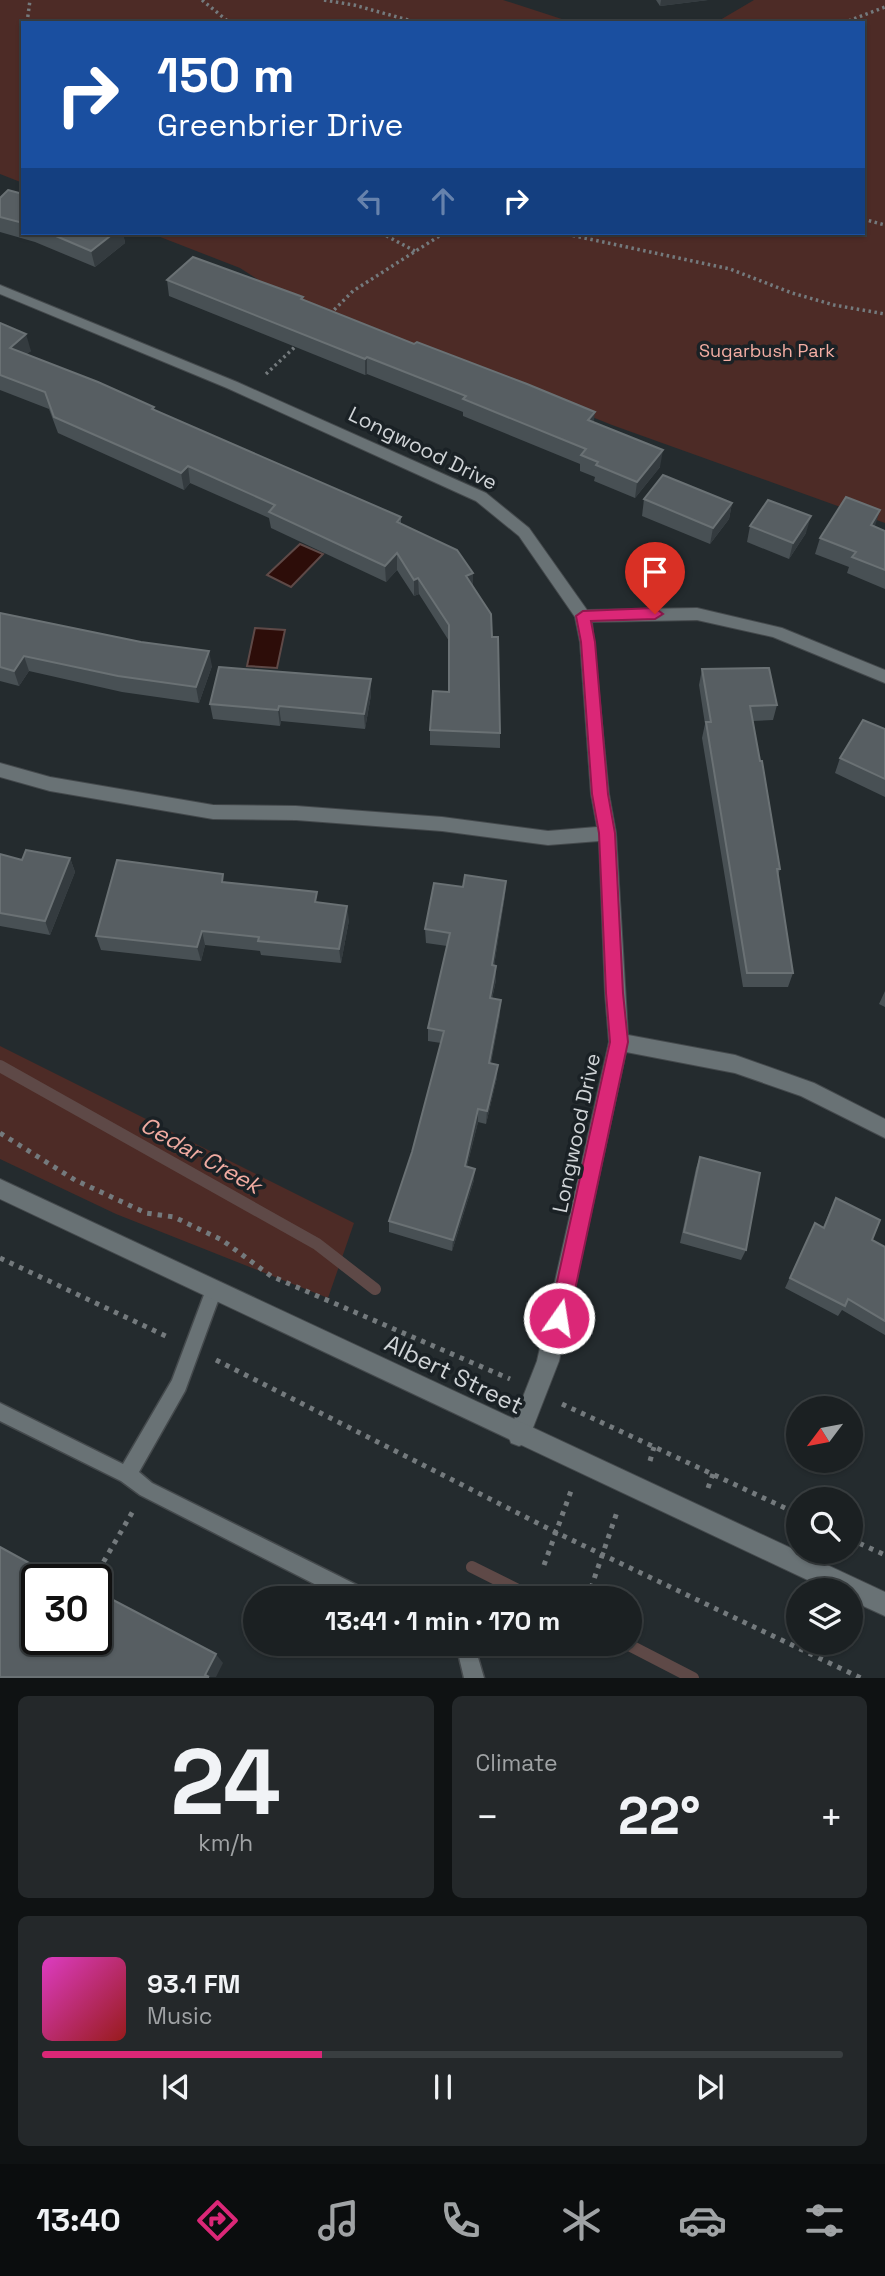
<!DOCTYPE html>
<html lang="en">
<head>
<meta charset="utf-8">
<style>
  body { margin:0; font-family:"Space Grotesk",sans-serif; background:#24282a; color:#f1f3f6; height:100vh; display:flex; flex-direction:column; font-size:26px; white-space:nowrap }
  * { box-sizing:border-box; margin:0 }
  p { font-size:23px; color:#a0a3a5 }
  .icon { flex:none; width:38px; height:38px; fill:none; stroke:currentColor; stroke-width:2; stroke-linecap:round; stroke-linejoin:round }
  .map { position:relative; height:1678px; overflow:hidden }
  .details { display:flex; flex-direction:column; gap:18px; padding:18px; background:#0f1213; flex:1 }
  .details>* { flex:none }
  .top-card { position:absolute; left:21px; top:21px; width:844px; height:214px; border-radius:0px; box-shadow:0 2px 5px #0004,0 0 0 2px #393e40; background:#1a4fa0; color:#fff; overflow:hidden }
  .needle { width:46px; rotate:238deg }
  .fabs { position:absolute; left:786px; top:1396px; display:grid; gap:14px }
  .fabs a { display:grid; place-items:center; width:77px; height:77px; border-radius:50%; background:#1b2022; box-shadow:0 2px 5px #0004,0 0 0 2px #393e40; font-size:35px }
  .speed { position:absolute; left:21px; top:1564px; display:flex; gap:14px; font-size:35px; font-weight:700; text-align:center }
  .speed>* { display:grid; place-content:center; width:91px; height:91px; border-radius:50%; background:#1b2022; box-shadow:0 2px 5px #0004,0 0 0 2px #393e40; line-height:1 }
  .speed .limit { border:4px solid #111; border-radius:10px; background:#fff; color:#111 }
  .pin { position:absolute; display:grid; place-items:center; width:60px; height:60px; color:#fff; margin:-72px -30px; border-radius:50% 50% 50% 0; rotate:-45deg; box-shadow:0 0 7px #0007 }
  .pin .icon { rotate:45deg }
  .me { position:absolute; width:77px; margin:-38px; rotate:13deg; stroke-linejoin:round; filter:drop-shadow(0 0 5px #0008) }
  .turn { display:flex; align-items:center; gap:24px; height:147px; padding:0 21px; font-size:32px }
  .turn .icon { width:91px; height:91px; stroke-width:2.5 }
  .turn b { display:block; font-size:49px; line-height:60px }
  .lanes { display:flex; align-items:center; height:66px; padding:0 21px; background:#0003; justify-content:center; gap:35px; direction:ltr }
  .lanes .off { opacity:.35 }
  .big { font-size:52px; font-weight:700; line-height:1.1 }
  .details .tile { flex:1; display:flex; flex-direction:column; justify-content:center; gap:10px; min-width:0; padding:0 24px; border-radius:10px; background:#24282a }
  .details .dial { align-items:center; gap:0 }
  .dial b { font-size:91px; line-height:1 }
  .song { display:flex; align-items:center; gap:21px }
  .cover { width:84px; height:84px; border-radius:10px; background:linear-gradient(135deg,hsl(310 70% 55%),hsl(0 70% 35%)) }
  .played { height:7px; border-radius:4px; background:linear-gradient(90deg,#db2777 35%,#393e40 35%) }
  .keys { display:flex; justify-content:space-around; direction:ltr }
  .heat { display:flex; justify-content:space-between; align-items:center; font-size:38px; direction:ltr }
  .details .tiles { flex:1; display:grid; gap:18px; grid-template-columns:1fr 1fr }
  .tile:last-child { grid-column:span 2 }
  .trip { position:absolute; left:243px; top:1586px; width:399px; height:70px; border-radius:35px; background:#1b2022; box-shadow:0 2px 5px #0004,0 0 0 2px #393e40; font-weight:700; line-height:70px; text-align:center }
  .dock { display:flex; height:112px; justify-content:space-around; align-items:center; background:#0b0d0e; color:#a0a3a5 }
  .dock .icon { width:49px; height:49px }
  .dock .selected { color:#db2777 }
  .dock b { font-size:32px; color:#f1f3f6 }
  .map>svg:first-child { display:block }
  .green { fill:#4d2b26 }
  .water { fill:#2d0d09; stroke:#5e4947; stroke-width:2 }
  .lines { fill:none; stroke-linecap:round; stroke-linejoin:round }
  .stream { stroke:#5e4947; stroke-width:12 }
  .lane-casing { stroke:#44494c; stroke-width:3 }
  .street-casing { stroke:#44494c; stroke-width:2 }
  .secondary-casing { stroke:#44494c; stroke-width:2 }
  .path-far1 { stroke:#747a7d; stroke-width:3.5; stroke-dasharray:2.5 3.5; stroke-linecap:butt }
  .path { stroke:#747a7d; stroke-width:5; stroke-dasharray:4.5 6; stroke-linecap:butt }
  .lane { fill:#697275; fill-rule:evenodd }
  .street { fill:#697275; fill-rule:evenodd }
  .secondary { fill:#697275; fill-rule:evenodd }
  .wall { fill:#485054 }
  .shaded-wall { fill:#343b3f }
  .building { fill:#575e62; stroke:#6a7174; stroke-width:2 }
  .route { fill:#db2777; stroke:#8e194d; stroke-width:2 }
  .labels { text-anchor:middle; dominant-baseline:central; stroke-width:7; stroke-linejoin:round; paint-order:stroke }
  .far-park-label { font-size:18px; fill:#f4aea4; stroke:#1a2125 }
  .street-label { font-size:21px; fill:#d0d4d7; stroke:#1a2125 }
  .water-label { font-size:23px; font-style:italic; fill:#f0aba1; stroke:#1a2125 }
  .near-street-label { font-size:24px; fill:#d0d4d7; stroke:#1a2125 }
</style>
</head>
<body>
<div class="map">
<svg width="885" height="1678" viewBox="0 0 885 1678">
  <rect width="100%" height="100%" fill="#242b2e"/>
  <!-- green -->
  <g class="green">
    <polygon points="0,0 503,0 574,23 23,23 23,183 0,174"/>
    <polygon points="754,0 885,0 885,523 612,425 268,286 240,268 150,233 863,233 863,23 715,23"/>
    <polygon points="0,1046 354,1223 328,1298 116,1214 0,1159"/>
  </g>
  <!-- water -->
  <g class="water">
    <polygon points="300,544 323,554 291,587 267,575"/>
    <polygon points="255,628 285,630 277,668 247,666"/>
  </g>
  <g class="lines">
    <!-- stream -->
    <g class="stream">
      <polyline points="0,1066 317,1244 375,1289"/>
      <polyline points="472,1567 534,1598"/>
      <polyline points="625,1643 693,1678"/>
    </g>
    <defs>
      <g id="lane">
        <polygon points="214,1282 220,1284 222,1290 185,1391 139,1472 152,1483 369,1591 371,1598 342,1598 140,1495 121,1481 0,1421 0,1403 123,1464 172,1380 208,1284"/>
        <polygon points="442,1643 474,1644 484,1678 464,1678 459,1657 444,1650"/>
      </g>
      <polygon id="street" points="0,285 237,382 486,493 529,528 587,610 697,608 782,628 885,670 885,683 773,637 697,620 592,622 609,794 616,833 628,1035 735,1055 814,1083 885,1119 885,1138 801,1096 735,1073 626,1052 559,1361 527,1443 519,1446 511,1443 508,1435 537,1361 609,1042 605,993 599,841 548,845 442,831 296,820 213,819 50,791 0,777 0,763 50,777 213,805 296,806 442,817 548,831 597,827 591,794 580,642 575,617 519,536 476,501 227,388 0,294"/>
      <polygon id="secondary" points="0,1179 885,1592 885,1616 850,1600 850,1591 831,1591 0,1199"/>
    </defs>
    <!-- lane casing -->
    <use href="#lane" class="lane-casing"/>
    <!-- street casing -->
    <use href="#street" class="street-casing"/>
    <!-- secondary casing -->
    <use href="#secondary" class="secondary-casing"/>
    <!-- path-far1 -->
    <g class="path-far1">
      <polyline points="202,0 230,23"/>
      <polyline points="324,0 354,5 419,23"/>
      <polyline points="27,23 30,0"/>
      <polyline points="843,23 885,7"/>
      <polyline points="863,219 885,225"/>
      <polyline points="381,233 415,251"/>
      <polyline points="561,233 730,269 792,293 834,305 885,314"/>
      <polyline points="330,314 353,291 444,233"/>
      <polyline points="266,374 298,344"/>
    </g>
    <!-- path -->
    <g class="path">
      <polyline points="0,1133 75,1180 146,1213 174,1217 222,1240 271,1276 510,1379"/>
      <polyline points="0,1258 170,1338"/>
      <polyline points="216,1360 555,1532 861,1678"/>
      <polyline points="562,1404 798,1514"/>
      <polyline points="650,1461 654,1447"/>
      <polyline points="708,1488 713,1474"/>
      <polyline points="850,1539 885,1555"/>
      <polyline points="544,1565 571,1491"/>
      <polyline points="93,1580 133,1511"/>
      <polyline points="591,1588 617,1512"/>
    </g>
    <!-- lane -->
    <use href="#lane" class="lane"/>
    <!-- street -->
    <use href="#street" class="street"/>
    <!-- secondary -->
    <use href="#secondary" class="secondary"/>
  </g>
  <!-- wall -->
  <g class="wall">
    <polygon points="656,0 708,0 660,6"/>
    <polygon points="23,194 23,233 123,233 125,243 95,267 35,242 0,232 0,198"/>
    <polygon points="167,280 303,297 303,300 594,422 660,467 635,498 594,481 595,477 580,471 580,464 463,416 463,412 367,374 365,375 169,296"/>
    <polygon points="0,323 31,351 26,354 401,517 401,524 473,573 473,586 492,637 500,733 500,748 430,745 430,730 449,692 449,641 419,594 414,596 397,570 386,582 271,528 269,518 190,483 184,490 58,433 49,409 0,390"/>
    <polygon points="644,499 732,503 729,519 710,544 642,516"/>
    <polygon points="750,526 806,533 789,559 747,542"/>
    <polygon points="875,527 885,531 885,589 847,573 849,567 815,554 820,538"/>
    <polygon points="0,613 212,666 199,703 122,692 29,671 19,686 0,681"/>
    <polygon points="702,669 777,705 773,720 752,721 780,869 778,876 793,973 788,987 743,987 702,738 705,724 699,685"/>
    <polygon points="371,695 365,729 281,721 280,726 213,719 210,704"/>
    <polygon points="885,729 885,797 835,773 840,758"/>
    <polygon points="0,854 22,860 70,858 75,872 50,935 0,926"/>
    <polygon points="506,881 505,895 494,966 496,966 496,980 492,999 500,1014 491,1063 497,1077 486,1124 478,1122 467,1166 474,1180 452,1251 389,1232 389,1221 412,1152 441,1043 428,1041 428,1028 447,946 426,943 425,929 463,887"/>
    <polygon points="225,882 318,902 349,920 341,963 261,955 260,951 205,945 201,961 101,950 96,936"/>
    <polygon points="885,991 885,1007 879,1004"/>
    <polygon points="700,1157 746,1250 741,1260 680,1243 696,1168"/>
    <polygon points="836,1198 872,1240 885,1247 885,1335 842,1310 838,1316 785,1288 815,1223 823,1227"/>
  </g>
  <!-- shaded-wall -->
  <g class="shaded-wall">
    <polygon points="661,0 708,0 660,6"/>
    <polygon points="114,233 123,233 125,243 95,267 91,251"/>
    <polygon points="26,334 31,351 14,364 10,348"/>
    <polygon points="367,357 367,374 365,375 365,359"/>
    <polygon points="595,412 593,429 588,420"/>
    <polygon points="663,450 660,467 635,498 637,482"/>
    <polygon points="188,466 190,483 184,490 181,473"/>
    <polygon points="732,503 729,519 710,544 713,528"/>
    <polygon points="880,510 875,526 866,541 871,525"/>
    <polygon points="811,516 806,533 789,559 793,543"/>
    <polygon points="397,553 397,570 386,582 385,566"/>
    <polygon points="473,573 473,589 466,576"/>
    <polygon points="418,578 419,594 414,596 414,580"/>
    <polygon points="209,651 212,666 199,703 196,687"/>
    <polygon points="24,656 29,671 19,686 14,671"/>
    <polygon points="371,679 371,695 365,729 364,714"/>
    <polygon points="279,706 281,721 280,726 278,710"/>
    <polygon points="70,858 75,872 50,935 45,921"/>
    <polygon points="506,881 505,895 492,979 492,965"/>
    <polygon points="347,906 349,920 341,963 339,949"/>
    <polygon points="202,931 205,945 201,961 197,947"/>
    <polygon points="496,966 496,980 489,1012 490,998"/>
    <polygon points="501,1000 500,1014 488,1075 489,1063"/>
    <polygon points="498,1065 497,1077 486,1124 487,1111"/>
    <polygon points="478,1109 478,1122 464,1178 465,1166"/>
    <polygon points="475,1169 474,1180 452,1251 453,1240"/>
    <polygon points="216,1654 223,1663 216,1677 207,1677 205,1675"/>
  </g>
  <!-- building -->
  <g class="building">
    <polygon points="8,190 23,194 23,223 0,217 0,198"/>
    <polygon points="49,233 114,233 91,251"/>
    <polygon points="193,257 303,297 301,299 414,344 417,342 527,384 595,412 588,420 663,450 637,482 596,465 598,462 581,455 586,449 463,399 466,396 367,357 365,359 167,280"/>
    <polygon points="0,323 26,334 10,348 98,382 154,407 152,409 401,517 397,522 457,550 473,573 466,576 491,614 492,637 498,637 500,733 430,730 433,691 449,692 449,625 418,578 414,580 397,553 385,566 269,512 275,505 188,466 181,473 54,417 45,392 0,375"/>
    <polygon points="663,475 732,503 713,528 644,499"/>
    <polygon points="846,497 880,510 871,525 885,531 885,570 852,557 856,552 820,538"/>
    <polygon points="768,500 811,516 793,543 750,526"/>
    <polygon points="0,613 141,642 209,651 196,687 118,676 24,656 14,671 0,667"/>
    <polygon points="219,667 371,679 364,714 279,706 278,710 210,704"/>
    <polygon points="769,668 777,705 750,706 760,761 762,761 780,869 777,869 793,973 747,973 706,722 711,722 702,669"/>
    <polygon points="863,720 885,729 885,779 840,758"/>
    <polygon points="26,850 70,858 45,921 0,913 0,854 22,860"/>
    <polygon points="117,860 223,874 222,882 317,892 315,902 347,906 339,949 258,941 259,937 202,931 197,947 96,936"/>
    <polygon points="465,875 506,881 492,965 496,966 490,998 501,1000 489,1063 498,1065 487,1111 478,1109 465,1166 475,1169 453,1240 389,1221 412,1152 444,1031 428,1028 450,933 425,929 434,883 463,887"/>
    <polygon points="700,1157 760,1173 746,1250 684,1232"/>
    <polygon points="836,1198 880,1220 872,1240 885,1247 885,1321 848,1299 845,1306 790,1278 815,1223 824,1228"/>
    <polygon points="0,1547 60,1580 37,1580 37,1640 96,1640 96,1591 216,1654 205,1675 209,1677 0,1677"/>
  </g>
  <!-- route -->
  <polygon class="route" points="655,608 663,614 655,619 591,621 595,642 608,794 615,833 623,993 628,1042 569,1318 566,1324 559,1327 552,1324 549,1318 610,1042 606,993 599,833 592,794 581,642 576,616 583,611"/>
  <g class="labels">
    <!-- far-park labels -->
    <g class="far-park-label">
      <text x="767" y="350">Sugarbush Park</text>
    </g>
    <!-- street labels -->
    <g class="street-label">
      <text transform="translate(423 448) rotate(26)">Longwood Drive</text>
      <text transform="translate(576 1133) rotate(-78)">Longwood Drive</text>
    </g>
    <!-- water labels -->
    <g class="water-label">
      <text transform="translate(201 1155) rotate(29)">Cedar Creek</text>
    </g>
    <!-- near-street labels -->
    <g class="near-street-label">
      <text transform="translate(454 1374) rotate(26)">Albert Street</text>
    </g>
  </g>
</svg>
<div class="fabs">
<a><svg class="needle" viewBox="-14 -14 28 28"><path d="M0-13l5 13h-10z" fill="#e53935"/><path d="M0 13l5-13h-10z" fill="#a0a3a5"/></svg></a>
<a><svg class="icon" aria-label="search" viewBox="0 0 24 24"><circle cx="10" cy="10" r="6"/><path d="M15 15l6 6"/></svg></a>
<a><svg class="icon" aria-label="layers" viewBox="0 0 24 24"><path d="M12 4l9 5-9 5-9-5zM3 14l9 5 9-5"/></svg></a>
</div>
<div class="speed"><div class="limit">30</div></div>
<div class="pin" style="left:655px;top:614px;background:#d93025"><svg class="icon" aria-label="arrive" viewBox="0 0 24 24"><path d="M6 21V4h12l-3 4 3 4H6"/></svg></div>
<svg class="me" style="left:559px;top:1318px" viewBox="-20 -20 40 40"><circle r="17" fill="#db2777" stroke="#fff" stroke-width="3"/><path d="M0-11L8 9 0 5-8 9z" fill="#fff"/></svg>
<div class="trip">13:41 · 1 min · 170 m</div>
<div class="top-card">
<div class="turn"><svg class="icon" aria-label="right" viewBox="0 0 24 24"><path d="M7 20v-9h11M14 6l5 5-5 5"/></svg><div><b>150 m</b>Greenbrier Drive</div></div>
<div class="lanes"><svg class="icon off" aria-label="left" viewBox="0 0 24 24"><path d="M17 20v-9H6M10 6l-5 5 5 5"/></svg><svg class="icon off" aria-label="ahead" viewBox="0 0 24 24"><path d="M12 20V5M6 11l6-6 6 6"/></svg><svg class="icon" aria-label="right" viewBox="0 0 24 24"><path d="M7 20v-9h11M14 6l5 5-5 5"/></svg></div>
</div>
</div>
<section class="details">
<div class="tiles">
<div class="tile dial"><b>24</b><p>km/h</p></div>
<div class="tile"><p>Climate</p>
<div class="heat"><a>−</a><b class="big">22°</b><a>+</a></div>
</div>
<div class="tile">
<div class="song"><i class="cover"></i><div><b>93.1 FM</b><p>Music</p></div></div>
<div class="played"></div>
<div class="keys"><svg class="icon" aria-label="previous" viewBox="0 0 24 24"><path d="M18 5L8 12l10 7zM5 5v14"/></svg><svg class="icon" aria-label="pause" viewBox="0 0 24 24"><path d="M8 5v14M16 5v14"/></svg><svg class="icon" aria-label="next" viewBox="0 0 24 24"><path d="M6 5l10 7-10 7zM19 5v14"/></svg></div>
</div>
</div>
</section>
<nav class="dock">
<b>13:40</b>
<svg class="icon selected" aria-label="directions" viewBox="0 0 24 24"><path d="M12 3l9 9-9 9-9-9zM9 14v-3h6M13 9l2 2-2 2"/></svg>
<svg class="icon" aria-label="music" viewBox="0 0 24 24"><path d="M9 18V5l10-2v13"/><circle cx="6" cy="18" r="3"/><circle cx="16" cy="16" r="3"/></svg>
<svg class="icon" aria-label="phone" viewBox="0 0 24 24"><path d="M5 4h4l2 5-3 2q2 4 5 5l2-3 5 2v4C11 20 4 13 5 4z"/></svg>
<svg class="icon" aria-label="climate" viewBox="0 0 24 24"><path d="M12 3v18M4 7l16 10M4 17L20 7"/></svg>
<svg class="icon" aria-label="car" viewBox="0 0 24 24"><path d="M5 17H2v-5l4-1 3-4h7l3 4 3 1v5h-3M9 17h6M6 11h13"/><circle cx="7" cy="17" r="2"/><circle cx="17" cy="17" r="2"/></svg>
<svg class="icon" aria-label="filters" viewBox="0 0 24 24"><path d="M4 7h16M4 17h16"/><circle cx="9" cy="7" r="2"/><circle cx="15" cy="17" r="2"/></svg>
</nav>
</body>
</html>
